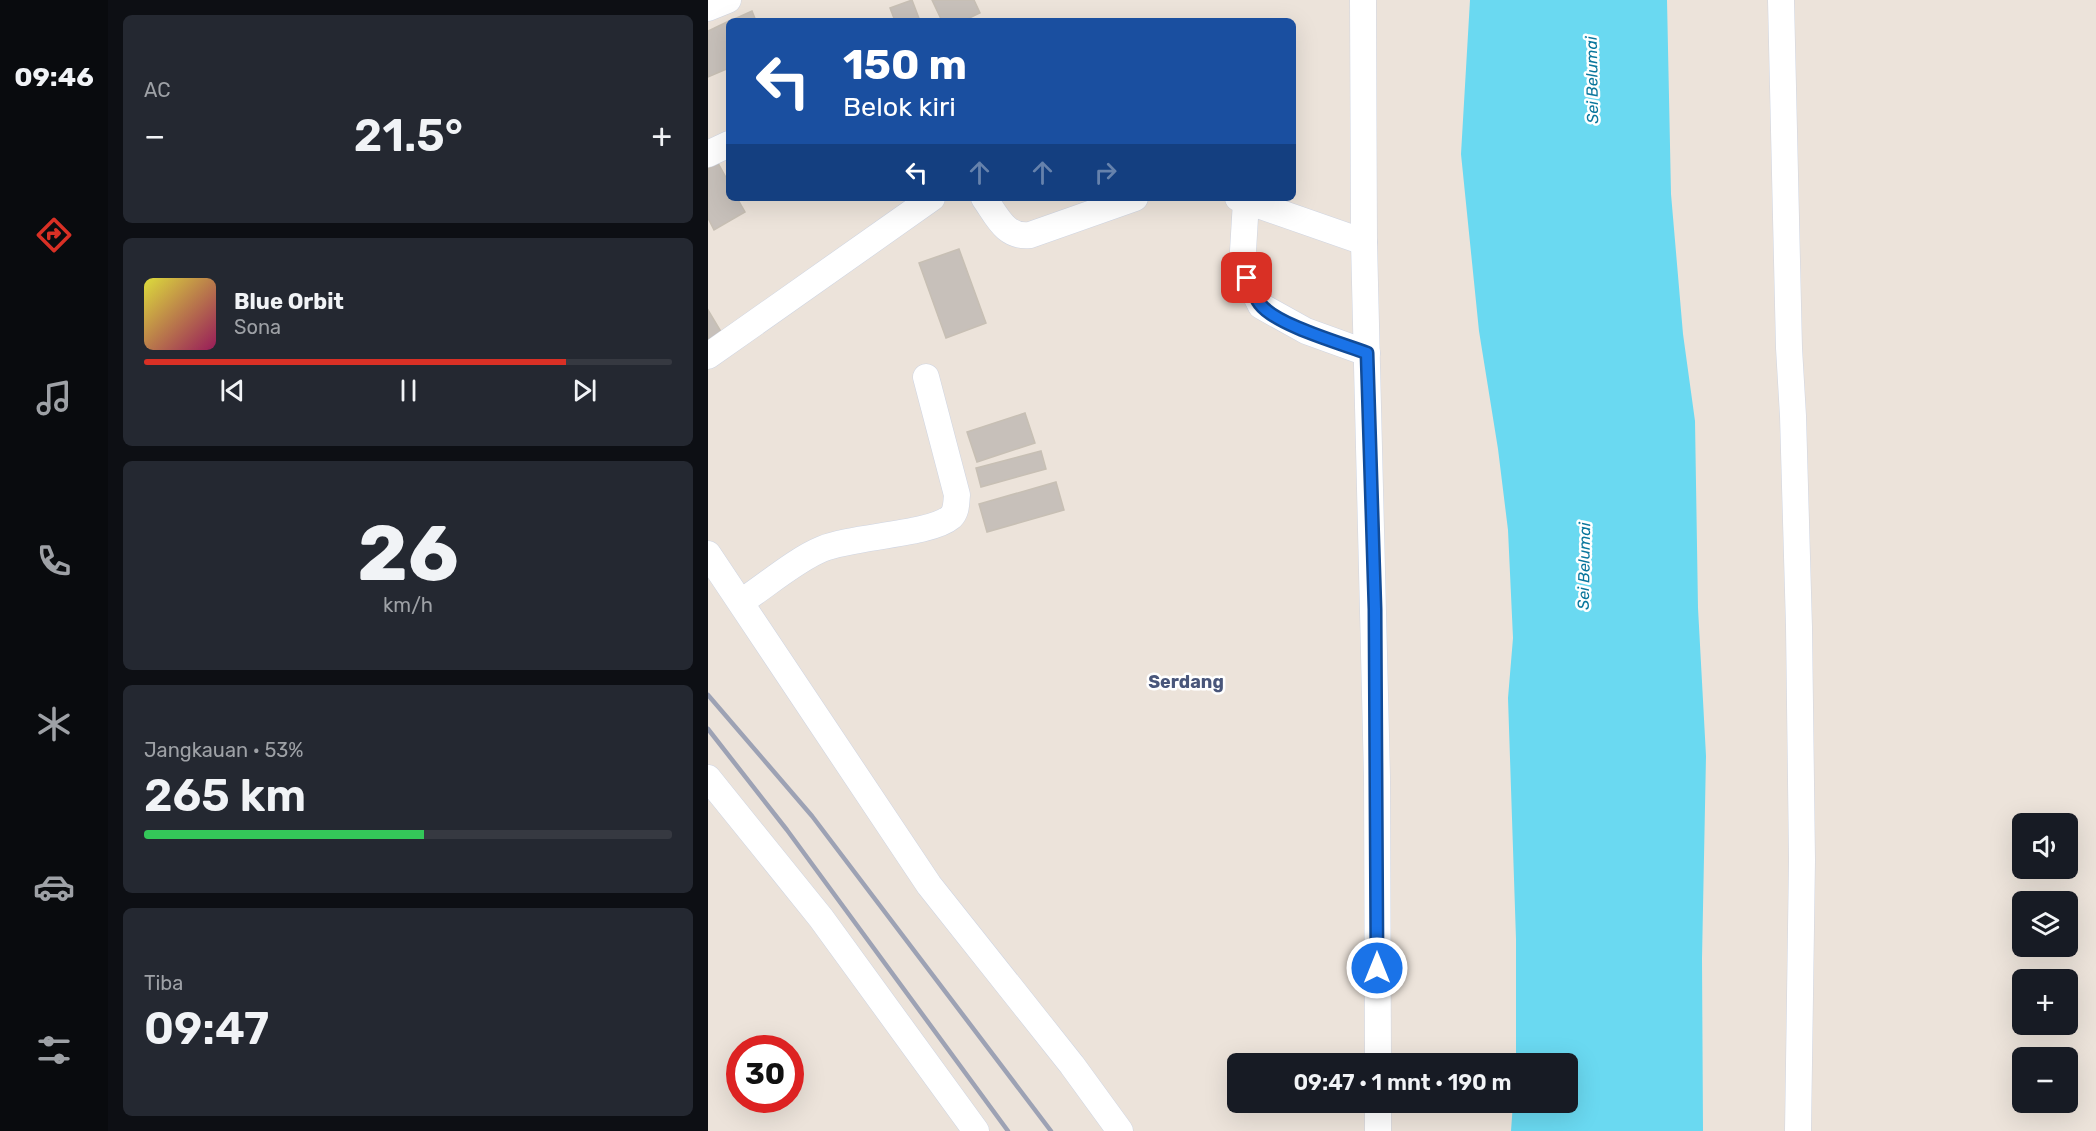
<!DOCTYPE html>
<html lang="id">
<head>
<meta charset="utf-8">
<style>
  body { margin:0; font-family:Rubik,sans-serif; background:#242831; color:#f1f3f6; height:100vh; display:flex; flex-direction:column; font-size:22px; white-space:nowrap }
  * { box-sizing:border-box; margin:0 }
  p { font-size:20px; color:#9ea1a6 }
  .icon { flex:none; width:33px; height:33px; fill:none; stroke:currentColor; stroke-width:2; stroke-linecap:round; stroke-linejoin:round }
  .map { position:relative; flex:1; overflow:hidden }
  .drawer { display:flex; flex-direction:column; gap:15px; padding:15px; background:#0d0f14; width:600px }
  .drawer>* { flex:none }
  .banner { position:absolute; left:18px; top:18px; width:570px; height:183px; border-radius:9px; box-shadow:0 6px 24px #0002; background:#1a4fa0; color:#fff; overflow:hidden }
  .fabs { position:absolute; left:1304px; top:813px; display:grid; gap:12px }
  .fabs a { display:grid; place-items:center; width:66px; height:66px; border-radius:9px; background:#171b24; box-shadow:0 6px 24px #0002; font-size:30px }
  .speed { position:absolute; left:18px; top:1035px; display:flex; gap:12px; font-size:30px; font-weight:700; text-align:center }
  .speed>* { display:grid; place-content:center; width:78px; height:78px; border-radius:50%; background:#171b24; box-shadow:0 6px 24px #0002; line-height:1 }
  .speed .limit { border:9px solid #d22; background:#fff; color:#111 }
  .pin { position:absolute; display:grid; place-items:center; width:51px; height:51px; color:#fff; margin:-26px; border-radius:12px; box-shadow:0 3px 9px #0006 }
  .me { position:absolute; width:66px; margin:-33px; rotate:0deg; stroke-linejoin:round; filter:drop-shadow(0 0 4px #0008) }
  .turn { display:flex; align-items:center; gap:21px; height:126px; padding:0 18px; font-size:27px }
  .turn .icon { width:78px; height:78px; stroke-width:2.5 }
  .turn b { display:block; font-size:42px; line-height:51px }
  .lanes { display:flex; align-items:center; height:57px; padding:0 18px; background:#0003; justify-content:center; gap:30px; direction:ltr }
  .lanes .off { opacity:.35 }
  .big { font-size:45px; font-weight:600; line-height:1.1 }
  .drawer .card { flex:1; display:flex; flex-direction:column; justify-content:center; gap:9px; min-width:0; padding:0 21px; border-radius:9px; background:#242831 }
  .drawer .dial { align-items:center; gap:0 }
  .dial b { font-size:78px; line-height:1 }
  .song { display:flex; align-items:center; gap:18px }
  .cover { width:72px; height:72px; border-radius:9px; background:linear-gradient(135deg,hsl(60 70% 55%),hsl(330 70% 35%)) }
  .played { height:6px; border-radius:3px; background:linear-gradient(90deg,#d93025 80%,#363941 80%) }
  .keys { display:flex; justify-content:space-around; direction:ltr }
  .heat { display:flex; justify-content:space-between; align-items:center; font-size:33px; direction:ltr }
  .charge { height:9px; border-radius:4px; background:linear-gradient(90deg,#34c759 53%,#363941 0) }
  .trip { position:absolute; left:519px; top:1053px; width:351px; height:60px; border-radius:9px; background:#171b24; box-shadow:0 6px 24px #0002; font-weight:600; line-height:60px; text-align:center }
  main { display:flex; flex:1; min-height:0 }
  .menu { display:flex; flex-direction:column; width:108px; justify-content:space-around; align-items:center; background:#090b0e; color:#9ea1a6 }
  .menu .icon { width:42px; height:42px }
  .menu .on { color:#d93025 }
  .menu b { font-size:27px; color:#f1f3f6 }
  .map>svg:first-child { display:block }
  .water { fill:#6ad9f1 }
  .building { fill:#c7c0ba; stroke:#c7bfb4; stroke-width:1.5 }
  .lines { fill:none; stroke-linecap:round; stroke-linejoin:round }
  .street-casing { stroke:#cfd5e2; stroke-width:27 }
  .street { stroke:#fff; stroke-width:26 }
  .rail { stroke:#9da2b4; stroke-width:4.5 }
  .route-casing { stroke:#114b97; stroke-width:15 }
  .route { stroke:#1a73e8; stroke-width:10 }
  .labels { text-anchor:middle; dominant-baseline:central; stroke-width:5; stroke-linejoin:round; paint-order:stroke }
  .water-label { font-size:16px; font-style:italic; fill:#0a769c; stroke:#fff }
  .quarter-label { font-size:18px; font-weight:bold; fill:#49567a; stroke:#fff }
</style>
</head>
<body>
<main>
<nav class="menu">
<b>09:46</b>
<svg class="icon on" aria-label="directions" viewBox="0 0 24 24"><path d="M12 3l9 9-9 9-9-9zM9 14v-3h6M13 9l2 2-2 2"/></svg>
<svg class="icon" aria-label="music" viewBox="0 0 24 24"><path d="M9 18V5l10-2v13"/><circle cx="6" cy="18" r="3"/><circle cx="16" cy="16" r="3"/></svg>
<svg class="icon" aria-label="phone" viewBox="0 0 24 24"><path d="M5 4h4l2 5-3 2q2 4 5 5l2-3 5 2v4C11 20 4 13 5 4z"/></svg>
<svg class="icon" aria-label="climate" viewBox="0 0 24 24"><path d="M12 3v18M4 7l16 10M4 17L20 7"/></svg>
<svg class="icon" aria-label="car" viewBox="0 0 24 24"><path d="M5 17H2v-5l4-1 3-4h7l3 4 3 1v5h-3M9 17h6M6 11h13"/><circle cx="7" cy="17" r="2"/><circle cx="17" cy="17" r="2"/></svg>
<svg class="icon" aria-label="filters" viewBox="0 0 24 24"><path d="M4 7h16M4 17h16"/><circle cx="9" cy="7" r="2"/><circle cx="15" cy="17" r="2"/></svg>
</nav>
<section class="drawer">
<div class="card"><p>AC</p>
<div class="heat"><a>−</a><b class="big">21.5°</b><a>+</a></div>
</div>
<div class="card">
<div class="song"><i class="cover"></i><div><b>Blue Orbit</b><p>Sona</p></div></div>
<div class="played"></div>
<div class="keys"><svg class="icon" aria-label="previous" viewBox="0 0 24 24"><path d="M18 5L8 12l10 7zM5 5v14"/></svg><svg class="icon" aria-label="pause" viewBox="0 0 24 24"><path d="M8 5v14M16 5v14"/></svg><svg class="icon" aria-label="next" viewBox="0 0 24 24"><path d="M6 5l10 7-10 7zM19 5v14"/></svg></div>
</div>
<div class="card dial"><b>26</b><p>km/h</p></div>
<div class="card"><p>Jangkauan · 53%</p><b class="big">265 km</b><div class="charge"></div></div>
<div class="card"><p>Tiba</p><b class="big">09:47</b></div>
</section>
<div class="map">
<svg width="1388" height="1131" viewBox="0 0 1388 1131">
  <rect width="100%" height="100%" fill="#ece3da"/>
  <!-- water -->
  <polygon class="water" points="762,0 959,0 963,194 975,334 987,421 990,608 998,756 994,959 995,1131 803,1131 805,1103 860,1102 860,1064 808,1063 808,939 800,698 805,638 800,530 790,449 771,331 753,154"/>
  <!-- building -->
  <g class="building">
    <polygon points="204,0 212,21 187,21 182,8"/>
    <polygon points="224,0 266,0 272,13 255,21 234,21"/>
    <polygon points="44,11 48,21 22,21"/>
    <polygon points="21,21 21,68 0,77 0,31"/>
    <polygon points="10,163 21,183 21,198 29,198 37,212 6,230 0,218 0,169"/>
    <polygon points="251,249 278,323 238,338 211,263"/>
    <polygon points="0,310 15,335 0,344"/>
    <polygon points="317,413 327,443 269,462 259,432"/>
    <polygon points="333,451 338,469 273,487 268,468"/>
    <polygon points="348,482 356,510 279,532 271,504"/>
  </g>
  <g class="lines">
    <defs>
      <g id="street">
        <polyline points="655,0 656,242 669,777 670,1064"/>
        <polyline points="1073,0 1081,348 1085,416 1091,627 1094,860 1090,1131"/>
        <polyline points="0,8 20,0"/>
        <polyline points="0,154 21,144"/>
        <path d="M276,198c13,18 21,40 46,37l105,-37"/>
        <polyline points="530,198 656,242"/>
        <polyline points="538,201 535,251 539,278 553,306 598,331 659,353"/>
        <polyline points="0,356 224,198"/>
        <polyline points="0,554 221,885 364,1065 412,1131"/>
        <path d="M33,602c23,-15 56,-43 81,-53 31,-13 108,-14 129,-32 6,-6 5,-14 6,-22l-31,-118"/>
        <polyline points="0,778 113,918 268,1131"/>
        <polyline points="670,1102 670,1131"/>
      </g>
    </defs>
    <!-- street casing -->
    <use href="#street" class="street-casing"/>
    <!-- street -->
    <use href="#street" class="street"/>
    <!-- rail -->
    <g class="rail">
      <polyline points="0,695 104,816 343,1131"/>
      <polyline points="0,729 79,830 300,1131"/>
    </g>
  </g>
  <g class="lines">
    <defs>
      <path id="route" d="M539,278c4,9 7,18 13,26 16,21 80,39 107,49l8,256 2,359"/>
    </defs>
    <!-- route casing -->
    <use href="#route" class="route-casing"/>
    <!-- route -->
    <use href="#route" class="route"/>
  </g>
  <g class="labels">
    <!-- water labels -->
    <g class="water-label">
      <text transform="translate(884 80) rotate(-91)">Sei Belumai</text>
      <text transform="translate(876 566) rotate(-89)">Sei Belumai</text>
    </g>
    <!-- quarter labels -->
    <g class="quarter-label">
      <text x="478" y="682">Serdang</text>
    </g>
  </g>
</svg>
<div class="fabs">
<a><svg class="icon" aria-label="sound" viewBox="0 0 24 24"><path d="M4 9h4l5-4v14l-5-4H4zM17 9q2 3 0 6"/></svg></a>
<a><svg class="icon" aria-label="layers" viewBox="0 0 24 24"><path d="M12 4l9 5-9 5-9-5zM3 14l9 5 9-5"/></svg></a>
<a>+</a>
<a>−</a>
</div>
<div class="speed"><div class="limit">30</div></div>
<div class="pin" style="left:539px;top:278px;background:#d93025"><svg class="icon" aria-label="arrive" viewBox="0 0 24 24"><path d="M6 21V4h12l-3 4 3 4H6"/></svg></div>
<svg class="me" style="left:669px;top:968px" viewBox="-20 -20 40 40"><circle r="17" fill="#1a73e8" stroke="#fff" stroke-width="3"/><path d="M0-11L8 9 0 5-8 9z" fill="#fff"/></svg>
<div class="trip">09:47 · 1 mnt · 190 m</div>
<div class="banner">
<div class="turn"><svg class="icon" aria-label="left" viewBox="0 0 24 24"><path d="M17 20v-9H6M10 6l-5 5 5 5"/></svg><div><b>150 m</b>Belok kiri</div></div>
<div class="lanes"><svg class="icon" aria-label="left" viewBox="0 0 24 24"><path d="M17 20v-9H6M10 6l-5 5 5 5"/></svg><svg class="icon off" aria-label="ahead" viewBox="0 0 24 24"><path d="M12 20V5M6 11l6-6 6 6"/></svg><svg class="icon off" aria-label="ahead" viewBox="0 0 24 24"><path d="M12 20V5M6 11l6-6 6 6"/></svg><svg class="icon off" aria-label="right" viewBox="0 0 24 24"><path d="M7 20v-9h11M14 6l5 5-5 5"/></svg></div>
</div>
</div>
</main>
</body>
</html>
